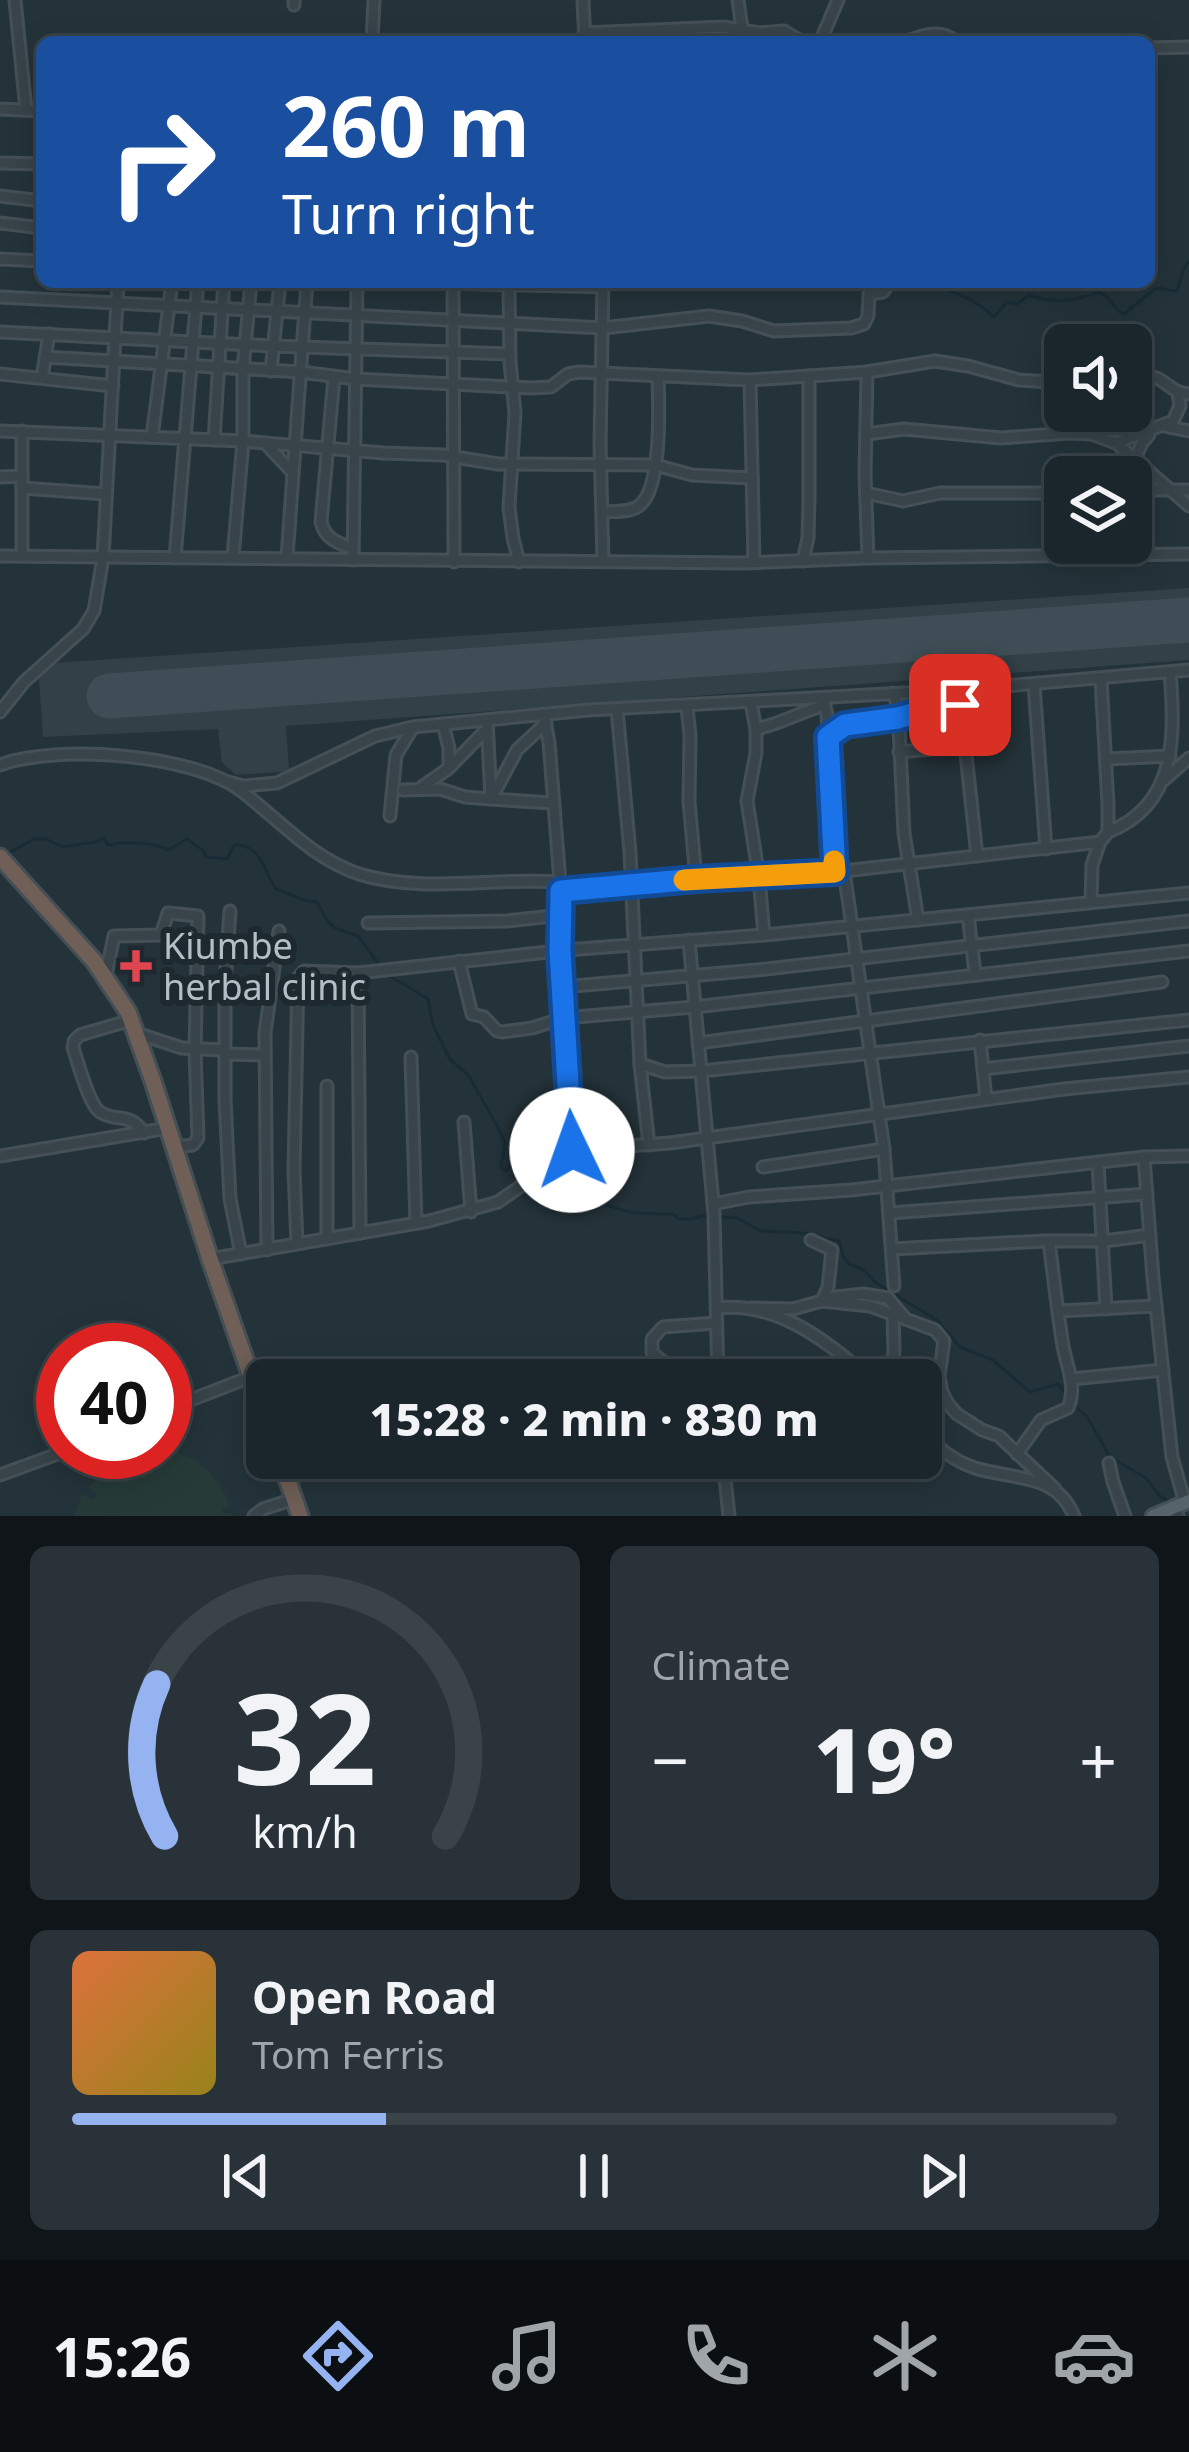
<!DOCTYPE html>
<html lang="en">
<head>
<meta charset="utf-8">
<style>
  body { margin:0; font-family:"Noto Sans",sans-serif; background:#283238; color:#f1f3f6; height:100vh; display:flex; flex-direction:column; font-size:45px; white-space:nowrap }
  * { box-sizing:border-box; margin:0 }
  p { font-size:39px; color:#a0a5a9 }
  .icon { flex:none; width:66px; height:66px; fill:none; stroke:currentColor; stroke-width:2; stroke-linecap:round; stroke-linejoin:round }
  .map { position:relative; height:1516px; overflow:hidden }
  .panel { display:flex; flex-direction:column; gap:30px; padding:30px; background:#0f1518; flex:1 }
  .panel>* { flex:none }
  .banner { position:absolute; left:36px; top:36px; width:1119px; height:252px; border-radius:18px; box-shadow:0 6px 30px #0003,0 0 0 3px #394348; background:#1a4fa0; color:#fff; overflow:hidden }
  .buttons { position:absolute; left:1044px; top:324px; display:grid; gap:24px }
  .buttons a { display:grid; place-items:center; width:108px; height:108px; border-radius:18px; background:#1b262c; box-shadow:0 6px 30px #0003,0 0 0 3px #394348; font-size:60px }
  .speed { position:absolute; left:36px; top:1323px; display:flex; gap:24px; font-size:60px; font-weight:700; text-align:center }
  .speed>* { display:grid; place-content:center; width:156px; height:156px; border-radius:50%; background:#1b262c; box-shadow:0 6px 30px #0003,0 0 0 3px #394348; line-height:1 }
  .speed .limit { border:18px solid #d22; background:#fff; color:#111 }
  .pin { position:absolute; display:grid; place-items:center; width:102px; height:102px; color:#fff; margin:-51px; border-radius:24px; box-shadow:0 6px 18px #0006 }
  .me { position:absolute; width:132px; margin:-66px; rotate:357deg; stroke-linejoin:round; filter:drop-shadow(0 0 9px #0008) }
  .turn { display:flex; align-items:center; gap:42px; height:252px; padding:0 48px; font-size:54px }
  .turn .icon { width:156px; height:156px; stroke-width:2.5 }
  .turn b { display:block; font-size:84px; line-height:102px }
  .big { font-size:90px; font-weight:800; line-height:1.1 }
  .panel .widget { flex:1; display:flex; flex-direction:column; justify-content:center; gap:18px; min-width:0; padding:0 42px; border-radius:18px; background:#283238 }
  .panel .dial { align-items:center; gap:0 }
  .dial svg { height:312px; overflow:visible; fill:none; stroke:#394348; stroke-width:7; stroke-linecap:round; text-anchor:middle }
  .dial text { fill:#f1f3f6; stroke:none }
  .song { display:flex; align-items:center; gap:36px }
  .cover { width:144px; height:144px; border-radius:18px; background:linear-gradient(135deg,hsl(20 70% 55%),hsl(50 70% 35%)) }
  .played { height:12px; border-radius:6px; background:linear-gradient(90deg,#95b2f1 30%,#394348 30%) }
  .keys { display:flex; justify-content:space-around; direction:ltr }
  .heat { display:flex; justify-content:space-between; align-items:center; font-size:66px; direction:ltr }
  .panel .tiles { flex:1; display:grid; gap:30px; grid-template-columns:1fr 1fr }
  .widget:last-child { grid-column:span 2 }
  .trip { position:absolute; left:246px; top:1359px; width:696px; height:120px; border-radius:18px; background:#1b262c; box-shadow:0 6px 30px #0003,0 0 0 3px #394348; font-weight:800; line-height:120px; text-align:center }
  .dock { display:flex; height:192px; justify-content:space-around; align-items:center; background:#0b0f12; color:#a0a5a9 }
  .dock .icon { width:84px; height:84px }
  .dock .current { color:#95b2f1 }
  .dock b { font-size:54px; color:#f1f3f6 }
  .map>svg:first-child { display:block }
  .airport { fill:#324047 }
  .green { fill:#263b38 }
  .lines { fill:none; stroke-linecap:round; stroke-linejoin:round }
  .stream { stroke:#192c36; stroke-width:3 }
  .runway { stroke:#3f4e56; stroke-width:45 }
  .minor-casing { stroke:#445056; stroke-width:15 }
  .major-casing { stroke:#445056; stroke-width:18 }
  .highway-casing { stroke:#434f55; stroke-width:21 }
  .minor { stroke:#38444a; stroke-width:9 }
  .major { stroke:#56636a; stroke-width:12 }
  .highway { stroke:#6f5f56; stroke-width:15 }
  .route-casing { stroke:#114b97; stroke-width:30 }
  .route { stroke:#1a73e8; stroke-width:21 }
  .slow { stroke:#f59e0b; stroke-width:21 }
  .health-dot { fill:#e0444e; stroke:#1d292f; stroke-width:4.5 }
  .labels { text-anchor:middle; dominant-baseline:central; stroke-width:12; stroke-linejoin:round; paint-order:stroke }
  .poi-label { font-size:36px; fill:#b3bfc6; stroke:#1d292f; text-anchor:start }
</style>
</head>
<body>
<div class="map">
<svg width="1189" height="1516" viewBox="0 0 1189 1516">
  <rect width="100%" height="100%" fill="#24333a"/>
  <!-- airport -->
  <polygon class="airport" points="1189,588 1189,660 286,726 289,771 236,775 222,762 218,729 43,737 38,664"/>
  <!-- green -->
  <path class="green" d="M165,1450c34,5 54,26 65,57l-8,2 1,5 9,-1v3h-158l8,-21 12,4 2,-6 -9,-5 28,-25 4,7 4,-3 -4,-8 16,-7z"/>
  <g class="lines">
    <!-- stream -->
    <g class="stream">
      <path d="M937,282c11,11 29,13 42,23 5,3 10,8 15,12l13,-15 10,2 12,-9c24,9 46,6 70,-3 12,4 14,18 25,22l32,-26 21,3 7,-23 5,-6"/>
      <path d="M7,854l27,-15h12l17,8 32,-5 9,-4 4,7c17,-4 45,-3 60,5l19,-11 17,12 2,6 21,2 7,-14c26,-2 30,26 42,44l31,12 10,1 11,20 7,6 23,8 23,31"/>
      <polyline points="387,974 428,999 433,1025 449,1058 469,1076 500,1131 505,1144 501,1167 506,1171 513,1163 516,1164 518,1176 523,1182"/>
      <path d="M531,1186c34,0 62,15 94,25 10,3 37,3 48,3l6,5h14l7,-3 37,2 24,13 43,2 35,8 4,15 6,8 15,6 12,13 61,37 23,27 33,13 37,32 28,-8 8,9"/>
      <polyline points="1074,1405 1087,1417 1110,1457 1146,1478 1159,1495 1170,1503"/>
    </g>
    <!-- runway -->
    <polyline class="runway" points="109,696 1189,620"/>
    <defs>
      <g id="minor">
        <polyline points="15,0 26,110"/>
        <polyline points="294,0 294,5"/>
        <polyline points="583,0 585,42"/>
        <polyline points="738,0 744,42"/>
        <polyline points="584,33 724,27 759,33 784,31 802,42"/>
        <polyline points="372,42 374,0"/>
        <polyline points="820,42 838,0"/>
        <path d="M904,42c20,-7 36,-14 53,0"/>
        <polyline points="1149,48 1189,47"/>
        <polyline points="0,109 42,111"/>
        <polyline points="0,163 42,164"/>
        <polyline points="0,196 42,201"/>
        <polyline points="0,223 42,228"/>
        <polyline points="0,259 42,261"/>
        <polyline points="406,282 603,287"/>
        <polyline points="453,282 454,562"/>
        <polyline points="603,282 600,443 603,561"/>
        <polyline points="509,286 510,362 515,413 509,507 513,538 519,562"/>
        <polyline points="0,297 603,328 709,316 742,321 774,331 851,328 864,324 868,316 869,294 883,292 890,282"/>
        <polyline points="0,332 272,346 510,354"/>
        <polyline points="45,357 301,372 356,379 530,388 551,387 568,374 579,372 750,380 867,372 935,361 968,366 1019,380 1065,383"/>
        <polyline points="271,371 280,282"/>
        <polyline points="867,372 865,474 868,558"/>
        <polyline points="0,374 113,386"/>
        <path d="M334,377l-13,145c4,17 17,21 32,27"/>
        <polyline points="42,378 49,334"/>
        <polyline points="750,380 754,562"/>
        <path d="M1131,382c34,-16 31,10 58,12"/>
        <polyline points="1164,426 1189,431"/>
        <polyline points="0,431 243,441 243,369 251,282"/>
        <polyline points="867,434 904,429 1001,438 1069,433 1091,434 1116,443 1189,506"/>
        <polyline points="152,437 172,282"/>
        <polyline points="214,440 224,282"/>
        <polyline points="265,443 293,473"/>
        <polyline points="1116,443 1173,421 1180,406 1178,393"/>
        <polyline points="0,477 22,476"/>
        <polyline points="1127,477 1142,443 1149,435"/>
        <polyline points="22,488 106,494"/>
        <polyline points="1131,490 1189,490"/>
        <polyline points="866,493 903,501 940,493 1065,493"/>
        <polyline points="1049,493 1054,555"/>
        <path d="M603,512c11,-1 30,1 38,-8 21,-20 18,-99 17,-127"/>
        <polyline points="0,556 743,563 868,558 1189,554"/>
        <polyline points="22,556 22,431"/>
        <polyline points="233,557 243,441 383,453 443,455 498,464 655,465 692,475 752,478"/>
        <polyline points="287,557 307,282"/>
        <polyline points="175,558 198,282"/>
        <polyline points="353,560 357,282"/>
        <polyline points="803,561 808,538 809,500 809,376"/>
        <polyline points="1034,685 1046,849"/>
        <polyline points="959,690 977,856"/>
        <polyline points="893,693 898,706 904,833 918,920"/>
        <polyline points="822,698 827,714 835,872"/>
        <polyline points="751,703 756,729 756,753 747,801 759,877 764,935"/>
        <polyline points="687,707 690,736 689,801 696,879"/>
        <polyline points="617,709 630,852 640,1064 649,1145"/>
        <polyline points="0,712 24,682 83,629 94,611 103,558 118,282"/>
        <polyline points="487,720 491,799 552,803"/>
        <polyline points="443,724 449,748 449,766"/>
        <path d="M756,729c25,-5 44,-17 69,-24"/>
        <polyline points="829,737 845,726 898,718 960,700"/>
        <polyline points="899,752 964,746"/>
        <polyline points="1107,759 1170,756"/>
        <path d="M0,765c56,-21 192,-11 240,25 40,30 71,68 119,84 65,20 135,3 201,8"/>
        <polyline points="1164,780 1189,758"/>
        <polyline points="228,782 244,786 277,783 375,736 413,727 589,710 959,690 1189,670"/>
        <polyline points="422,787 449,768 485,731"/>
        <polyline points="403,790 440,789 465,797 491,799 517,750 546,723"/>
        <polyline points="390,816 396,755 413,727"/>
        <path d="M1108,832c70,-27 67,-98 62,-160"/>
        <polyline points="844,871 884,1149 894,1286"/>
        <polyline points="561,891 696,879 835,872 1100,842 1108,832 1108,804 1101,679"/>
        <polyline points="1091,902 1092,865 1100,842"/>
        <polyline points="230,911 225,982 225,1100 230,1199 241,1254"/>
        <polyline points="968,915 975,973"/>
        <polyline points="368,923 507,921 561,915"/>
        <polyline points="689,940 714,1214 718,1380"/>
        <polyline points="459,961 472,1014 484,1017 497,1031 502,1032 532,1028 564,1018 694,1007 1189,951"/>
        <polyline points="106,975 114,936 161,935 168,913 198,916 195,1050 198,1138 193,1145 175,1147"/>
        <polyline points="562,987 757,970 1189,921"/>
        <path d="M131,1020l-51,15 -6,6 -1,7c5,14 16,57 27,64 17,11 29,-1 44,21"/>
        <polyline points="136,1033 182,1048 224,1050"/>
        <polyline points="980,1040 986,1099"/>
        <polyline points="698,1043 1162,982"/>
        <polyline points="224,1054 265,1055"/>
        <polyline points="411,1057 416,1223"/>
        <polyline points="640,1064 665,1072 701,1071 1189,1020"/>
        <polyline points="983,1069 1189,1046"/>
        <polyline points="327,1086 327,1239"/>
        <polyline points="464,1122 471,1212"/>
        <polyline points="572,1150 670,1143 1064,1089 1189,1077"/>
        <polyline points="0,1156 168,1128"/>
        <polyline points="1144,1157 1153,1278 1172,1457 1185,1503"/>
        <polyline points="1098,1163 1106,1309"/>
        <polyline points="763,1167 884,1149"/>
        <polyline points="713,1204 749,1197 851,1190 1144,1157 1189,1156"/>
        <polyline points="890,1213 1147,1194"/>
        <polyline points="360,1233 358,973 566,950 764,935 1189,893"/>
        <polyline points="811,1240 832,1250 828,1287 822,1301"/>
        <polyline points="297,1244 294,1170 298,978 304,971 358,973"/>
        <polyline points="892,1249 1044,1241 1104,1241 1150,1235"/>
        <polyline points="267,1250 265,1033 279,931"/>
        <polyline points="210,1259 429,1221 498,1202 572,1150 559,951 560,882 549,742 544,716"/>
        <polyline points="828,1298 863,1294 888,1298 904,1317"/>
        <path d="M716,1308c64,-7 110,34 157,72"/>
        <polyline points="752,1308 793,1309 822,1301 870,1306 935,1330 944,1341 939,1377 942,1392 949,1405 957,1414 982,1430 999,1436 1055,1489"/>
        <polyline points="1059,1311 1156,1306"/>
        <polyline points="1071,1379 1163,1370"/>
        <path d="M700,1380c-12,-17 -32,-9 -48,-28v-13l11,-12 53,-4"/>
        <polyline points="890,1380 894,1351 893,1314"/>
        <polyline points="165,1410 250,1377"/>
        <path d="M921,1428c14,18 33,33 54,40 39,12 82,5 99,48"/>
        <path d="M1017,1454l24,-34 27,-12c10,-23 -3,-44 -6,-68 -5,-33 -9,-66 -13,-99"/>
        <polyline points="723,1458 729,1516"/>
        <polyline points="1109,1463 1113,1482 1125,1516"/>
        <polyline points="0,1475 63,1452"/>
        <polyline points="1177,1514 1178,1516"/>
        <polyline points="254,1516 263,1509 294,1499"/>
      </g>
      <polyline id="major" points="1153,1516 1189,1501"/>
      <g id="highway">
        <polyline points="0,857 94,961 128,1012 153,1081 210,1259 267,1422"/>
        <polyline points="280,1458 300,1516"/>
      </g>
    </defs>
    <!-- minor casing -->
    <use href="#minor" class="minor-casing"/>
    <!-- major casing -->
    <use href="#major" class="major-casing"/>
    <!-- highway casing -->
    <use href="#highway" class="highway-casing"/>
    <!-- minor -->
    <use href="#minor" class="minor"/>
    <!-- major -->
    <use href="#major" class="major"/>
    <!-- highway -->
    <use href="#highway" class="highway"/>
  </g>
  <g class="lines">
    <defs>
      <polyline id="route" points="572,1150 560,951 561,891 696,879 835,872 828,737 845,725 898,718 960,700 960,705"/>
    </defs>
    <!-- route casing -->
    <use href="#route" class="route-casing"/>
    <!-- route -->
    <use href="#route" class="route"/>
    <!-- slow -->
    <polyline class="slow" points="684,880 835,872 834,861"/>
  </g>
  <!-- markers -->
  <path class="health-dot" d="M130 948h12v12h12v12h-12v12h-12v-12h-12v-12h12z"/>
  <g class="labels">
    <!-- poi labels -->
    <g class="poi-label">
      <text x="163" y="945">Kiumbe<tspan x="163" dy="41">herbal clinic</tspan></text>
    </g>
  </g>
</svg>
<div class="buttons">
<a><svg class="icon" aria-label="sound" viewBox="0 0 24 24"><path d="M4 9h4l5-4v14l-5-4H4zM17 9q2 3 0 6"/></svg></a>
<a><svg class="icon" aria-label="layers" viewBox="0 0 24 24"><path d="M12 4l9 5-9 5-9-5zM3 14l9 5 9-5"/></svg></a>
</div>
<div class="speed"><div class="limit">40</div></div>
<div class="pin" style="left:960px;top:705px;background:#d93025"><svg class="icon" aria-label="arrive" viewBox="0 0 24 24"><path d="M6 21V4h12l-3 4 3 4H6"/></svg></div>
<svg class="me" style="left:572px;top:1150px" viewBox="-20 -20 40 40"><circle r="19" fill="#fff"/><path d="M0-13L10 11 0 6-10 11z" fill="#1a73e8"/></svg>
<div class="trip">15:28 · 2 min · 830 m</div>
<div class="banner">
<div class="turn"><svg class="icon" aria-label="right" viewBox="0 0 24 24"><path d="M7 20v-9h11M14 6l5 5-5 5"/></svg><div><b>260 m</b>Turn right</div></div>
</div>
</div>
<section class="panel">
<div class="tiles">
<div class="widget dial"><svg viewBox="0 0 100 80">
<path d="M14 69A42 42 0 1 1 86 69"/>
<path d="M14 69A42 42 0 0 1 12 30" stroke="#95b2f1"/>
<text x="50" y="56" font-size="32" font-weight="700">32</text>
<text x="50" y="72" font-size="11">km/h</text>
</svg></div>
<div class="widget"><p>Climate</p>
<div class="heat"><a>−</a><b class="big">19°</b><a>+</a></div>
</div>
<div class="widget">
<div class="song"><i class="cover"></i><div><b>Open Road</b><p>Tom Ferris</p></div></div>
<div class="played"></div>
<div class="keys"><svg class="icon" aria-label="previous" viewBox="0 0 24 24"><path d="M18 5L8 12l10 7zM5 5v14"/></svg><svg class="icon" aria-label="pause" viewBox="0 0 24 24"><path d="M8 5v14M16 5v14"/></svg><svg class="icon" aria-label="next" viewBox="0 0 24 24"><path d="M6 5l10 7-10 7zM19 5v14"/></svg></div>
</div>
</div>
</section>
<nav class="dock">
<b>15:26</b>
<svg class="icon current" aria-label="directions" viewBox="0 0 24 24"><path d="M12 3l9 9-9 9-9-9zM9 14v-3h6M13 9l2 2-2 2"/></svg>
<svg class="icon" aria-label="music" viewBox="0 0 24 24"><path d="M9 18V5l10-2v13"/><circle cx="6" cy="18" r="3"/><circle cx="16" cy="16" r="3"/></svg>
<svg class="icon" aria-label="phone" viewBox="0 0 24 24"><path d="M5 4h4l2 5-3 2q2 4 5 5l2-3 5 2v4C11 20 4 13 5 4z"/></svg>
<svg class="icon" aria-label="climate" viewBox="0 0 24 24"><path d="M12 3v18M4 7l16 10M4 17L20 7"/></svg>
<svg class="icon" aria-label="car" viewBox="0 0 24 24"><path d="M5 17H2v-5l4-1 3-4h7l3 4 3 1v5h-3M9 17h6M6 11h13"/><circle cx="7" cy="17" r="2"/><circle cx="17" cy="17" r="2"/></svg>
</nav>
</body>
</html>
